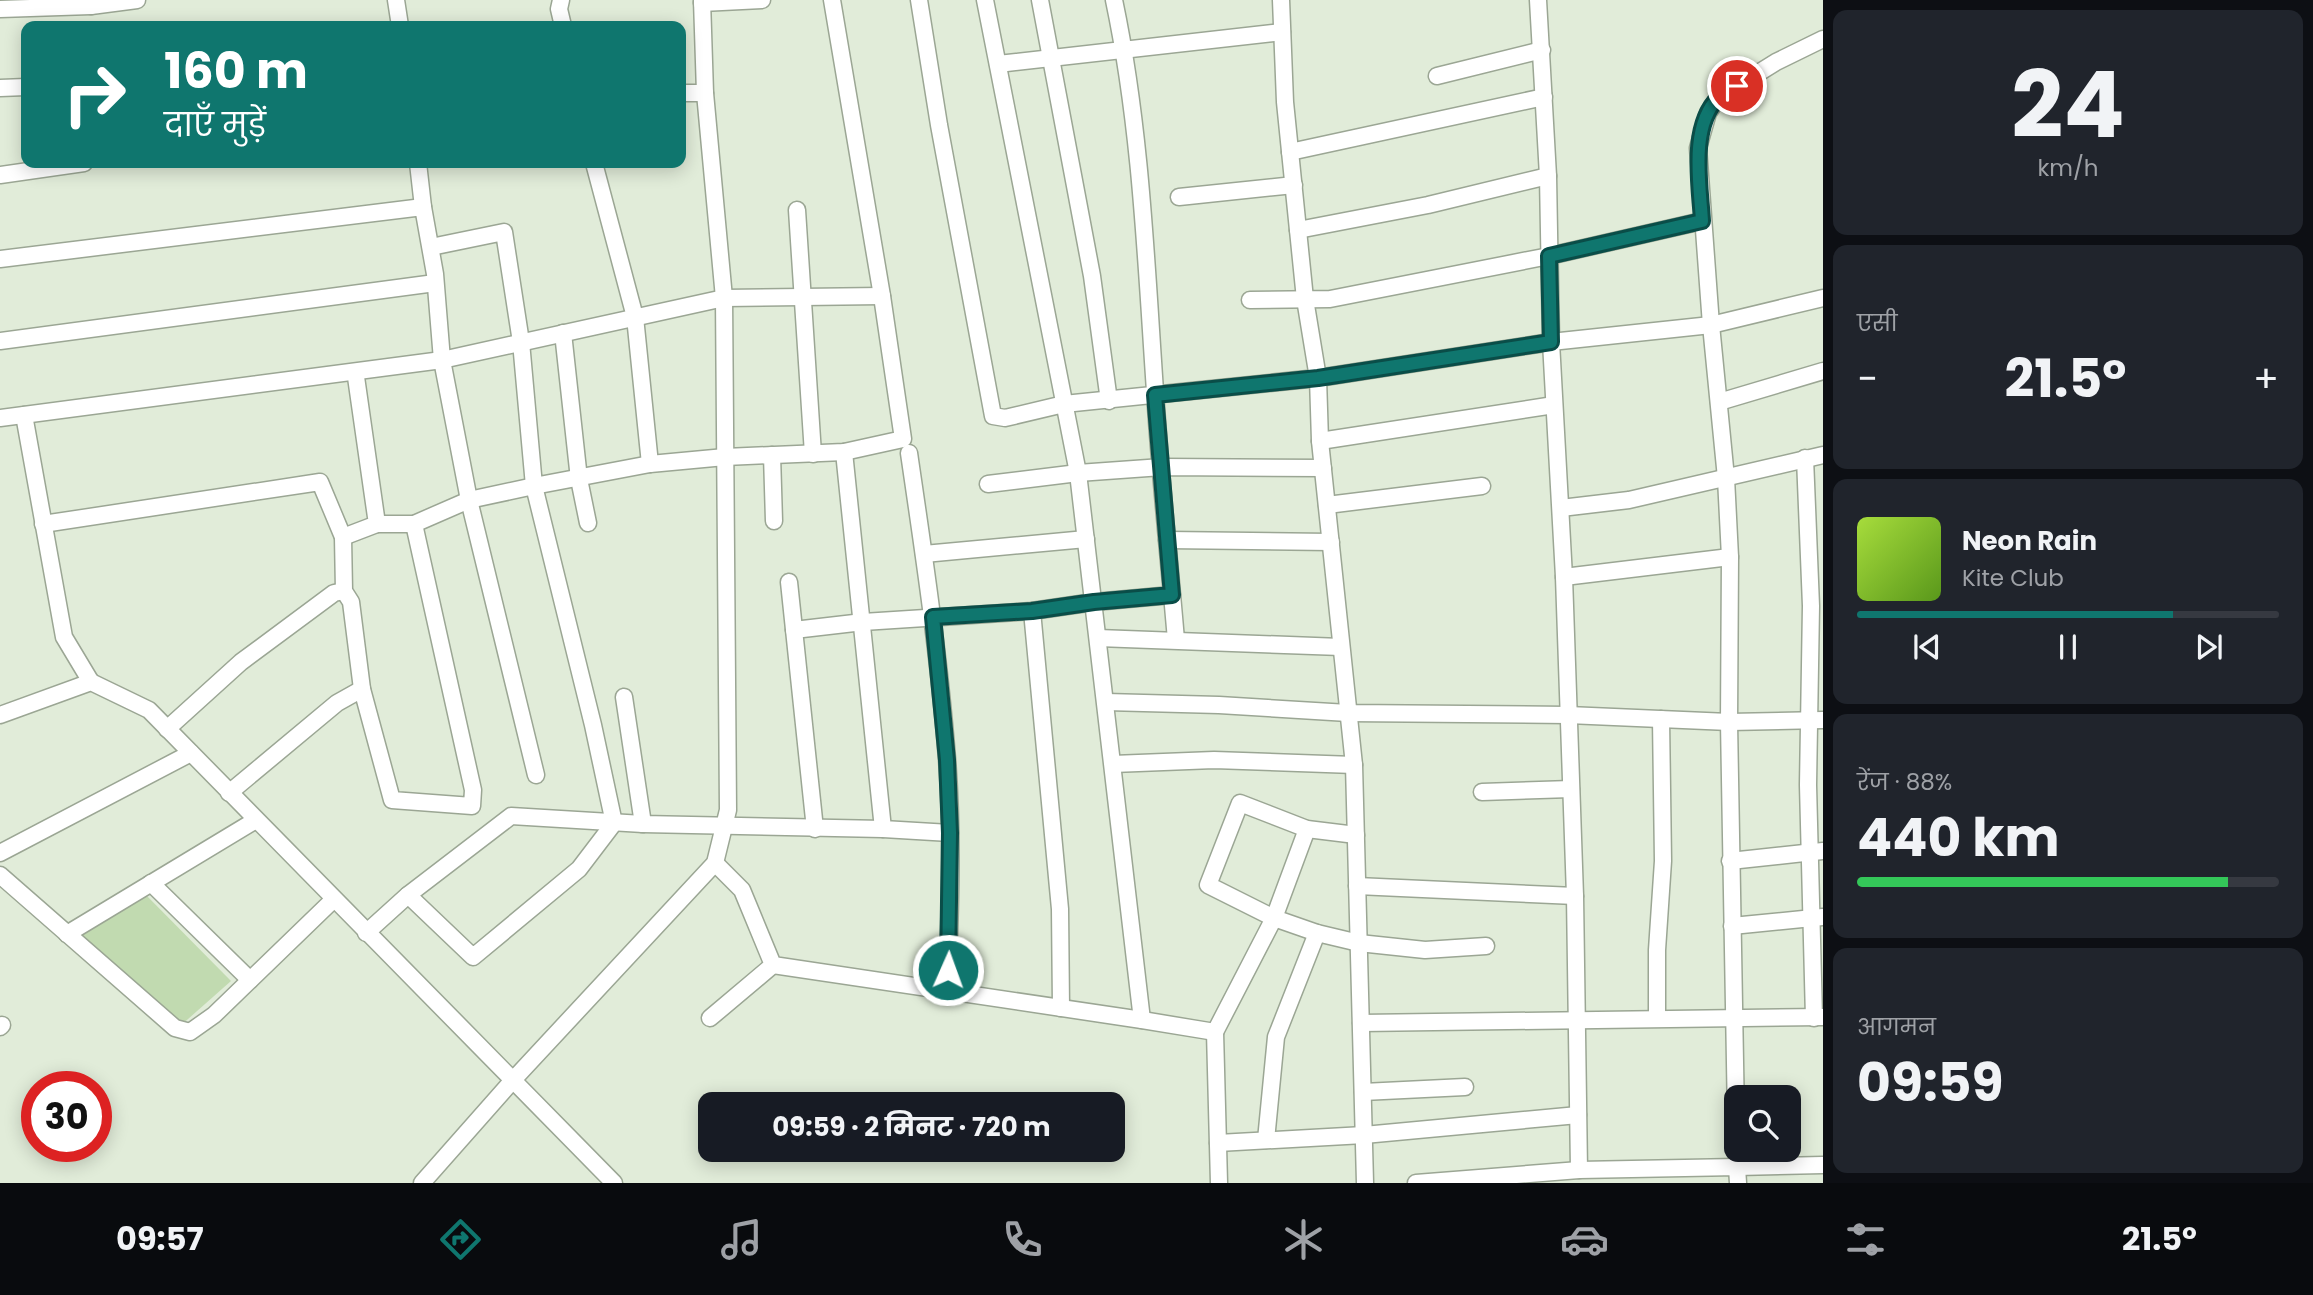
<!DOCTYPE html>
<html lang="hi">
<head>
<meta charset="utf-8">
<style>
  body { margin:0; font-family:Poppins,"Noto Sans Devanagari",sans-serif; background:#20242c; color:#f1f3f6; height:100vh; display:flex; flex-direction:column; font-size:26px; white-space:nowrap }
  * { box-sizing:border-box; margin:0 }
  p { font-size:23px; color:#9ea1a6 }
  .icon { flex:none; width:38px; height:38px; fill:none; stroke:currentColor; stroke-width:2; stroke-linecap:round; stroke-linejoin:round }
  .map { position:relative; flex:1; overflow:hidden }
  .details { display:flex; flex-direction:column; gap:10px; padding:10px; background:#0d0f14; width:490px }
  .details>* { flex:none }
  .banner { position:absolute; left:21px; top:21px; width:665px; height:147px; border-radius:14px; box-shadow:0 4px 18px #0003; background:#0f766e; color:#fff; overflow:hidden }
  .tools { position:absolute; left:1724px; top:1085px; display:grid; gap:14px }
  .tools a { display:grid; place-items:center; width:77px; height:77px; border-radius:14px; background:#171b24; box-shadow:0 4px 18px #0003; font-size:35px }
  .speed { position:absolute; left:21px; top:1071px; display:flex; gap:14px; font-size:35px; font-weight:700; text-align:center }
  .speed>* { display:grid; place-content:center; width:91px; height:91px; border-radius:50%; background:#171b24; box-shadow:0 4px 18px #0003; line-height:1 }
  .speed .limit { border:10px solid #d22; background:#fff; color:#111 }
  .pin { position:absolute; display:grid; place-items:center; width:60px; height:60px; color:#fff; margin:-30px; border:4px solid #fff; border-radius:50%; box-shadow:0 2px 7px #0007 }
  .me { position:absolute; width:77px; margin:-38px; rotate:2deg; stroke-linejoin:round; filter:drop-shadow(0 0 5px #0008) }
  .turn { display:flex; align-items:center; gap:24px; height:147px; padding:0 28px; font-size:32px }
  .turn .icon { width:91px; height:91px; stroke-width:2.5 }
  .turn b { display:block; font-size:49px; line-height:60px }
  .big { font-size:52px; font-weight:700; line-height:1.1 }
  .details .tile { flex:1; display:flex; flex-direction:column; justify-content:center; gap:10px; min-width:0; padding:0 24px; border-radius:14px; background:#20242c }
  .details .dial { align-items:center; gap:0 }
  .dial b { font-size:91px; line-height:1 }
  .song { display:flex; align-items:center; gap:21px }
  .cover { width:84px; height:84px; border-radius:10px; background:linear-gradient(135deg,hsl(80 70% 55%),hsl(90 70% 35%)) }
  .played { height:7px; border-radius:4px; background:linear-gradient(90deg,#0f766e 75%,#363941 75%) }
  .keys { display:flex; justify-content:space-around; direction:ltr }
  .heat { display:flex; justify-content:space-between; align-items:center; font-size:38px; direction:ltr }
  .charge { height:10px; border-radius:5px; background:linear-gradient(90deg,#34c759 88%,#363941 0) }
  .trip { position:absolute; left:698px; top:1092px; width:427px; height:70px; border-radius:14px; background:#171b24; box-shadow:0 4px 18px #0003; font-weight:700; line-height:70px; text-align:center }
  .dock { display:flex; height:112px; justify-content:space-around; align-items:center; background:#090b0e; color:#9ea1a6 }
  .dock .icon { width:49px; height:49px }
  .dock .selected { color:#0f766e }
  .dock b { font-size:32px; color:#f1f3f6 }
  main { display:flex; flex:1; min-height:0 }
  .map>svg:first-child { display:block }
  .green { fill:#c1dab0 }
  .lines { fill:none; stroke-linecap:round; stroke-linejoin:round }
  .minor-casing { stroke:#9ba694; stroke-width:19 }
  .minor { stroke:#fff; stroke-width:16 }
  .route-casing { stroke:#0a4d48; stroke-width:18 }
  .route { stroke:#0f766e; stroke-width:12 }
</style>
</head>
<body>
<main>
<div class="map">
<svg width="1823" height="1183" viewBox="0 0 1823 1183">
  <rect width="100%" height="100%" fill="#e1ecd9"/>
  <!-- green -->
  <polygon class="green" points="144,893 231,981 179,1027 74,935"/>
  <g class="lines">
    <defs>
      <g id="minor">
        <polyline points="396,0 400,26"/>
        <polyline points="561,0 559,9 563,26"/>
        <polyline points="919,0 939,125 993,416 1005,418 1064,404 1318,378 1551,342 1711,325 1823,298"/>
        <polyline points="985,0 1078,473 1142,1020"/>
        <polyline points="1040,0 1092,276 1109,401"/>
        <path d="M1114,0c27,128 32,261 41,391 5,83 14,166 21,249"/>
        <polyline points="1281,0 1285,102 1305,299 1318,378 1320,441 1354,765 1365,1183"/>
        <polyline points="1538,0 1548,176 1551,342 1564,577 1575,896 1579,1170"/>
        <polyline points="702,3 762,0"/>
        <polyline points="91,6 137,0"/>
        <polyline points="0,9 91,6 91,0"/>
        <polyline points="998,64 1282,32"/>
        <polyline points="1437,76 1542,50"/>
        <polyline points="0,88 26,87"/>
        <polyline points="681,93 705,93"/>
        <polyline points="1290,152 1544,97"/>
        <polyline points="418,163 423,207"/>
        <polyline points="594,163 635,317 650,464"/>
        <polyline points="0,175 84,163"/>
        <polyline points="1179,197 1294,185"/>
        <polyline points="797,210 813,454"/>
        <polyline points="1298,230 1428,205 1548,176"/>
        <polyline points="431,247 504,232 521,342 534,486 650,464 725,457 844,452 903,439 882,296 832,0"/>
        <polyline points="0,259 423,207 435,274 442,360 469,500 536,775"/>
        <polyline points="1250,300 1330,299 1549,256 1702,221"/>
        <polyline points="563,333 579,479 588,523"/>
        <polyline points="0,341 435,283"/>
        <polyline points="1719,402 1823,371"/>
        <polyline points="24,415 64,637 91,682"/>
        <polyline points="0,418 442,360 724,298 882,296"/>
        <polyline points="1320,441 1554,405"/>
        <polyline points="844,452 883,829 950,833"/>
        <path d="M909,453c15,102 30,203 38,306 6,77 3,155 0,233"/>
        <polyline points="772,455 774,521"/>
        <polyline points="1805,458 1811,606 1808,785 1814,1018"/>
        <polyline points="988,484 1078,473 1162,467 1323,468"/>
        <polyline points="1327,505 1482,486"/>
        <polyline points="1561,508 1629,500 1823,455"/>
        <polyline points="43,524 320,482 343,537 344,591 351,602 362,689 392,800 472,806 473,790 414,524"/>
        <polyline points="377,524 414,524 469,500 534,486 593,725 614,823 579,869 473,957 408,895"/>
        <polyline points="343,537 377,524 356,377"/>
        <polyline points="1167,540 1331,542"/>
        <polyline points="924,554 1086,539"/>
        <polyline points="1564,577 1730,557"/>
        <polyline points="789,582 815,829"/>
        <polyline points="1032,611 1060,909 1061,1008"/>
        <polyline points="794,630 863,622 1032,611 1094,602 1172,595"/>
        <polyline points="1098,638 1341,647"/>
        <polyline points="624,697 643,824"/>
        <polyline points="1106,702 1219,705 1348,713 1568,715 1729,722 1823,720"/>
        <polyline points="0,715 91,682 149,710 614,1183"/>
        <polyline points="167,729 241,662 334,593 344,591"/>
        <polyline points="1113,764 1214,760 1354,765"/>
        <polyline points="1482,792 1571,789"/>
        <polyline points="229,793 337,703 362,689"/>
        <polyline points="1356,835 1307,829 1240,803 1208,885 1274,918 1317,933 1359,943 1425,950 1486,946"/>
        <polyline points="0,853 191,753"/>
        <polyline points="1730,861 1823,851"/>
        <polyline points="715,863 742,890 773,965 1142,1020 1215,1032 1219,1183"/>
        <polyline points="0,875 175,1028 190,1032 214,1015 333,900"/>
        <polyline points="151,883 250,980"/>
        <polyline points="1357,886 1575,896"/>
        <polyline points="1732,926 1823,917"/>
        <polyline points="366,933 408,895 511,816 643,824 883,829"/>
        <polyline points="67,934 256,820"/>
        <polyline points="710,1018 773,965"/>
        <polyline points="1657,1018 1657,950 1663,861 1661,719"/>
        <polyline points="1361,1023 1823,1017"/>
        <polyline points="0,1027 2,1025"/>
        <polyline points="1215,1032 1274,918 1307,829"/>
        <polyline points="1363,1092 1465,1087"/>
        <polyline points="1736,1119 1729,722 1730,557 1726,478 1711,325 1698,148 1708,113 1718,98 1776,62 1823,39"/>
        <polyline points="1266,1140 1276,1037 1317,933"/>
        <polyline points="1218,1143 1364,1135 1578,1115"/>
        <polyline points="1737,1150 1737,1167 1823,1165"/>
        <polyline points="422,1183 513,1080 715,863 728,810 724,298 705,93 702,0"/>
        <polyline points="1416,1183 1579,1170 1737,1167 1738,1183"/>
      </g>
    </defs>
    <!-- minor casing -->
    <use href="#minor" class="minor-casing"/>
    <!-- minor -->
    <use href="#minor" class="minor"/>
  </g>
  <g class="lines">
    <defs>
      <path id="route" d="M948,970l2,-137 -3,-73 -14,-143 99,-6 62,-9 78,-7 -17,-200 163,-17 233,-36 -2,-86 153,-35c-2,-36 -13,-95 17,-124 5,-4 13,-8 18,-11"/>
    </defs>
    <!-- route casing -->
    <use href="#route" class="route-casing"/>
    <!-- route -->
    <use href="#route" class="route"/>
  </g>
</svg>
<div class="tools">
<a><svg class="icon" aria-label="search" viewBox="0 0 24 24"><circle cx="10" cy="10" r="6"/><path d="M15 15l6 6"/></svg></a>
</div>
<div class="speed"><div class="limit">30</div></div>
<div class="pin" style="left:1737px;top:86px;background:#d93025"><svg class="icon" aria-label="arrive" viewBox="0 0 24 24"><path d="M6 21V4h12l-3 4 3 4H6"/></svg></div>
<svg class="me" style="left:948px;top:970px" viewBox="-20 -20 40 40"><circle r="17" fill="#0f766e" stroke="#fff" stroke-width="3"/><path d="M0-11L8 9 0 5-8 9z" fill="#fff"/></svg>
<div class="trip">09:59 · 2 मिनट · 720 m</div>
<div class="banner">
<div class="turn"><svg class="icon" aria-label="right" viewBox="0 0 24 24"><path d="M7 20v-9h11M14 6l5 5-5 5"/></svg><div><b>160 m</b>दाएँ मुड़ें</div></div>
</div>
</div>
<section class="details">
<div class="tile dial"><b>24</b><p>km/h</p></div>
<div class="tile"><p>एसी</p>
<div class="heat"><a>−</a><b class="big">21.5°</b><a>+</a></div>
</div>
<div class="tile">
<div class="song"><i class="cover"></i><div><b>Neon Rain</b><p>Kite Club</p></div></div>
<div class="played"></div>
<div class="keys"><svg class="icon" aria-label="previous" viewBox="0 0 24 24"><path d="M18 5L8 12l10 7zM5 5v14"/></svg><svg class="icon" aria-label="pause" viewBox="0 0 24 24"><path d="M8 5v14M16 5v14"/></svg><svg class="icon" aria-label="next" viewBox="0 0 24 24"><path d="M6 5l10 7-10 7zM19 5v14"/></svg></div>
</div>
<div class="tile"><p>रेंज · 88%</p><b class="big">440 km</b><div class="charge"></div></div>
<div class="tile"><p>आगमन</p><b class="big">09:59</b></div>
</section>
</main>
<nav class="dock">
<b>09:57</b>
<svg class="icon selected" aria-label="directions" viewBox="0 0 24 24"><path d="M12 3l9 9-9 9-9-9zM9 14v-3h6M13 9l2 2-2 2"/></svg>
<svg class="icon" aria-label="music" viewBox="0 0 24 24"><path d="M9 18V5l10-2v13"/><circle cx="6" cy="18" r="3"/><circle cx="16" cy="16" r="3"/></svg>
<svg class="icon" aria-label="phone" viewBox="0 0 24 24"><path d="M5 4h4l2 5-3 2q2 4 5 5l2-3 5 2v4C11 20 4 13 5 4z"/></svg>
<svg class="icon" aria-label="climate" viewBox="0 0 24 24"><path d="M12 3v18M4 7l16 10M4 17L20 7"/></svg>
<svg class="icon" aria-label="car" viewBox="0 0 24 24"><path d="M5 17H2v-5l4-1 3-4h7l3 4 3 1v5h-3M9 17h6M6 11h13"/><circle cx="7" cy="17" r="2"/><circle cx="17" cy="17" r="2"/></svg>
<svg class="icon" aria-label="filters" viewBox="0 0 24 24"><path d="M4 7h16M4 17h16"/><circle cx="9" cy="7" r="2"/><circle cx="15" cy="17" r="2"/></svg>
<b>21.5°</b>
</nav>
</body>
</html>
